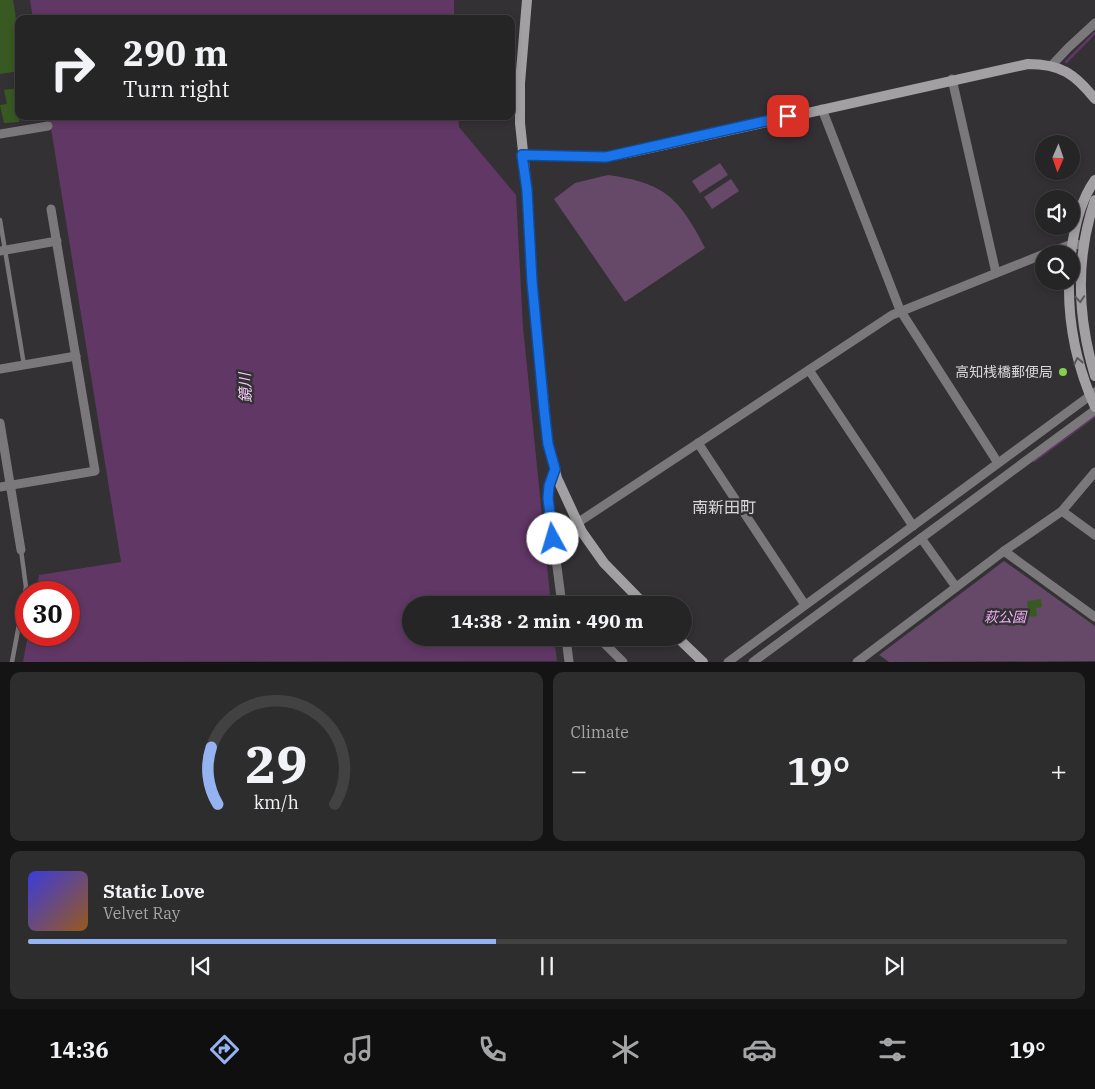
<!DOCTYPE html>
<html lang="en">
<head>
<meta charset="utf-8">
<style>
  body { margin:0; font-family:"IBM Plex Serif","Noto Sans JP",serif; background:#2e2d2e; color:#f1f3f6; height:100vh; display:flex; flex-direction:column; font-size:19px; white-space:nowrap }
  * { box-sizing:border-box; margin:0 }
  p { font-size:16px; color:#a4a5a7 }
  .icon { flex:none; width:28px; height:28px; fill:none; stroke:currentColor; stroke-width:2; stroke-linecap:round; stroke-linejoin:round }
  .map { position:relative; height:662px; overflow:hidden }
  .panel { display:flex; flex-direction:column; gap:10px; padding:10px; background:#151415; flex:1 }
  .panel>* { flex:none }
  .top-card { position:absolute; left:15px; top:15px; width:500px; height:105px; border-radius:10px; box-shadow:0 2px 8px #0003,0 0 0 1px #424243; background:#262526; color:#f1f3f6; overflow:hidden }
  .needle { width:32px; rotate:182deg }
  .fabs { position:absolute; left:1035px; top:135px; display:grid; gap:10px }
  .fabs a { display:grid; place-items:center; width:45px; height:45px; border-radius:50%; background:#262526; box-shadow:0 2px 8px #0003,0 0 0 1px #424243; font-size:25px }
  .speed { position:absolute; left:15px; top:581px; display:flex; gap:10px; font-size:25px; font-weight:700; text-align:center }
  .speed>* { display:grid; place-content:center; width:65px; height:65px; border-radius:50%; background:#262526; box-shadow:0 2px 8px #0003,0 0 0 1px #424243; line-height:1 }
  .speed .limit { border:8px solid #d22; background:#fff; color:#111 }
  .pin { position:absolute; display:grid; place-items:center; width:42px; height:42px; color:#fff; margin:-21px; border-radius:10px; box-shadow:0 2px 8px #0006 }
  .me { position:absolute; width:55px; margin:-28px; rotate:354deg; stroke-linejoin:round; filter:drop-shadow(0 0 4px #0008) }
  .turn { display:flex; align-items:center; gap:18px; height:105px; padding:0 25px; font-size:22px }
  .turn .icon { width:65px; height:65px; stroke-width:2.5 }
  .turn b { display:block; font-size:35px; line-height:42px }
  .big { font-size:38px; font-weight:700; line-height:1.1 }
  .panel .tile { flex:1; display:flex; flex-direction:column; justify-content:center; gap:8px; min-width:0; padding:0 18px; border-radius:10px; background:#2e2d2e }
  .panel .dial { align-items:center; gap:0 }
  .dial svg { height:130px; overflow:visible; fill:none; stroke:#424243; stroke-width:7; stroke-linecap:round; text-anchor:middle }
  .dial text { fill:#f1f3f6; stroke:none }
  .song { display:flex; align-items:center; gap:15px }
  .cover { width:60px; height:60px; border-radius:8px; background:linear-gradient(135deg,hsl(240 70% 55%),hsl(30 70% 35%)) }
  .played { height:5px; border-radius:2px; background:linear-gradient(90deg,#95b2f1 45%,#424243 45%) }
  .keys { display:flex; justify-content:space-around; direction:ltr }
  .heat { display:flex; justify-content:space-between; align-items:center; font-size:28px; direction:ltr }
  .panel .tiles { flex:1; display:grid; gap:10px; grid-template-columns:1fr 1fr }
  .tile:last-child { grid-column:span 2 }
  .trip { position:absolute; left:402px; top:596px; width:290px; height:50px; border-radius:25px; background:#262526; box-shadow:0 2px 8px #0003,0 0 0 1px #424243; font-weight:700; line-height:50px; text-align:center }
  .tabs { display:flex; height:80px; justify-content:space-around; align-items:center; background:#0f0f0f; color:#a4a5a7 }
  .tabs .icon { width:35px; height:35px }
  .tabs .current { color:#95b2f1 }
  .tabs b { font-size:22px; color:#f1f3f6 }
  .map>svg:first-child { display:block }
  .green { fill:#664969 }
  .water { fill:#613765 }
  .lines { fill:none; stroke-linecap:round; stroke-linejoin:round }
  .stream { stroke:#613765; stroke-width:2.5 }
  .building { fill:#385a22 }
  .lane { stroke:#7a787a; stroke-width:4.5 }
  .street { stroke:#7a787a; stroke-width:9 }
  .secondary { stroke:#a2a0a2; stroke-width:10 }
  .oneway { stroke:#5a585a }
  .route-casing { stroke:#114b97; stroke-width:12 }
  .route { stroke:#1a73e8; stroke-width:9 }
  .poi-dot { fill:#83d04e; stroke:#333133; stroke-width:2 }
  .labels { text-anchor:middle; dominant-baseline:central; stroke-width:5; stroke-linejoin:round; paint-order:stroke }
  .poi-label { font-size:14px; fill:#d9d7d9; stroke:#333133; text-anchor:end }
  .park-label { font-size:14px; font-style:italic; fill:#f1aff7; stroke:#333133 }
  .water-label { font-size:15px; font-style:italic; fill:#f6cef9; stroke:#333133 }
  .quarter-label { font-size:16px; fill:#d9d7d9; stroke:#333133 }
</style>
</head>
<body>
<div class="map">
<svg width="1095" height="662" viewBox="0 0 1095 662">
  <rect width="100%" height="100%" fill="#333133"/>
  <!-- green -->
  <g class="green">
    <polygon points="720,163 728,175 700,193 692,181"/>
    <path d="M608,175c57,8 71,23 97,73l-80,54 -71,-103 21,-16z"/>
    <polygon points="731,179 739,191 712,209 704,197"/>
    <polygon points="1004,561 1095,626 1095,661 889,662 879,655"/>
  </g>
  <!-- water -->
  <g class="water">
    <polygon points="30,0 454,0 454,19 33,19"/>
    <polygon points="49,116 458,116 459,127 516,195 523,327 551,605 411,605 411,638 554,638 557,661 23,662 28,635 69,635 69,592 36,592 39,575 121,562"/>
  </g>
  <g class="lines">
    <!-- stream -->
    <g class="stream">
      <polyline points="1066,62 1095,33"/>
      <polyline points="1034,461 1095,416"/>
    </g>
  </g>
  <!-- building -->
  <g class="building">
    <polygon points="0,0 13,0 19,38 19,71 0,74"/>
    <polygon points="19,88 19,122 4,123 0,105 7,104 4,90"/>
    <polygon points="1041,599 1042,607 1036,608 1037,616 1029,617 1027,601"/>
  </g>
  <g class="lines">
    <!-- lane -->
    <g class="lane">
      <polyline points="0,220 24,365"/>
      <polyline points="12,662 26,587 21,550"/>
    </g>
    <!-- street -->
    <g class="street">
      <polyline points="1052,65 1068,48 1095,23"/>
      <polyline points="952,79 996,273"/>
      <polyline points="822,109 900,310 998,463"/>
      <polyline points="0,134 48,126"/>
      <polyline points="0,251 57,241"/>
      <polyline points="1046,254 1072,244 1083,245"/>
      <polyline points="0,369 76,356"/>
      <polyline points="809,370 913,526"/>
      <polyline points="0,423 21,550"/>
      <polyline points="698,443 805,605"/>
      <polyline points="555,469 549,486 548,498 562,605"/>
      <polyline points="0,487 95,471 51,209"/>
      <polyline points="1062,511 1095,535"/>
      <polyline points="921,538 956,587"/>
      <polyline points="553,539 892,315 1044,254"/>
      <polyline points="1004,551 1095,617"/>
      <polyline points="566,638 569,662"/>
      <polyline points="599,638 623,662"/>
      <polyline points="728,662 1095,392"/>
      <polyline points="753,662 1095,410"/>
      <polyline points="857,662 1004,551 1062,511 1095,472"/>
    </g>
    <!-- secondary -->
    <g class="secondary">
      <polyline points="527,0 520,83 520,123 527,190 532,282 548,444 557,478 582,532 604,563 645,605"/>
      <path d="M522,155l84,2 26,-5 396,-88c33,0 47,10 67,35"/>
      <path d="M1095,200c-20,58 -18,116 0,176"/>
      <path d="M1071,254c3,-26 9,-53 24,-74"/>
      <path d="M1069,281c-1,44 8,86 26,126"/>
      <polyline points="678,638 703,662"/>
    </g>
  </g>
  <!-- one-way arrows -->
  <defs><path id="oneway-chevron" d="M-2-3.5L2.5 0L-2 3.5" fill="none" stroke-width="1.6" stroke-linecap="round" stroke-linejoin="round" transform="scale(1.25)"/></defs>
  <g class="oneway">
    <use href="#oneway-chevron" transform="translate(1080 299) rotate(86)"/>
    <use href="#oneway-chevron" transform="translate(1078 361) rotate(-103)"/>
  </g>
  <g class="lines">
    <defs>
      <polyline id="route" points="553,539 548,498 549,486 555,469 548,444 544,409 532,282 527,190 522,155 606,157 788,116"/>
    </defs>
    <!-- route casing -->
    <use href="#route" class="route-casing"/>
    <!-- route -->
    <use href="#route" class="route"/>
  </g>
  <!-- markers -->
  <circle class="poi-dot" cx="1063" cy="372" r="5"/>
  <g class="labels">
    <!-- poi labels -->
    <g class="poi-label">
      <text x="1053" y="372">高知桟橋郵便局</text>
    </g>
    <!-- park labels -->
    <g class="park-label">
      <text x="1005" y="617">萩公園</text>
    </g>
    <!-- water labels -->
    <g class="water-label">
      <text transform="translate(245 388) rotate(-92)">鏡川</text>
    </g>
    <!-- quarter labels -->
    <g class="quarter-label">
      <text x="724" y="507">南新田町</text>
    </g>
  </g>
</svg>
<div class="fabs">
<a><svg class="needle" viewBox="-14 -14 28 28"><path d="M0-13l5 13h-10z" fill="#e53935"/><path d="M0 13l5-13h-10z" fill="#a4a5a7"/></svg></a>
<a><svg class="icon" aria-label="sound" viewBox="0 0 24 24"><path d="M4 9h4l5-4v14l-5-4H4zM17 9q2 3 0 6"/></svg></a>
<a><svg class="icon" aria-label="search" viewBox="0 0 24 24"><circle cx="10" cy="10" r="6"/><path d="M15 15l6 6"/></svg></a>
</div>
<div class="speed"><div class="limit">30</div></div>
<div class="pin" style="left:788px;top:116px;background:#d93025"><svg class="icon" aria-label="arrive" viewBox="0 0 24 24"><path d="M6 21V4h12l-3 4 3 4H6"/></svg></div>
<svg class="me" style="left:553px;top:539px" viewBox="-20 -20 40 40"><circle r="19" fill="#fff"/><path d="M0-13L10 11 0 6-10 11z" fill="#1a73e8"/></svg>
<div class="trip">14:38 · 2 min · 490 m</div>
<div class="top-card">
<div class="turn"><svg class="icon" aria-label="right" viewBox="0 0 24 24"><path d="M7 20v-9h11M14 6l5 5-5 5"/></svg><div><b>290 m</b>Turn right</div></div>
</div>
</div>
<section class="panel">
<div class="tiles">
<div class="tile dial"><svg viewBox="0 0 100 80">
<path d="M14 69A42 42 0 1 1 86 69"/>
<path d="M14 69A42 42 0 0 1 10 34" stroke="#95b2f1"/>
<text x="50" y="56" font-size="32" font-weight="700">29</text>
<text x="50" y="72" font-size="11">km/h</text>
</svg></div>
<div class="tile"><p>Climate</p>
<div class="heat"><a>−</a><b class="big">19°</b><a>+</a></div>
</div>
<div class="tile">
<div class="song"><i class="cover"></i><div><b>Static Love</b><p>Velvet Ray</p></div></div>
<div class="played"></div>
<div class="keys"><svg class="icon" aria-label="previous" viewBox="0 0 24 24"><path d="M18 5L8 12l10 7zM5 5v14"/></svg><svg class="icon" aria-label="pause" viewBox="0 0 24 24"><path d="M8 5v14M16 5v14"/></svg><svg class="icon" aria-label="next" viewBox="0 0 24 24"><path d="M6 5l10 7-10 7zM19 5v14"/></svg></div>
</div>
</div>
</section>
<nav class="tabs">
<b>14:36</b>
<svg class="icon current" aria-label="directions" viewBox="0 0 24 24"><path d="M12 3l9 9-9 9-9-9zM9 14v-3h6M13 9l2 2-2 2"/></svg>
<svg class="icon" aria-label="music" viewBox="0 0 24 24"><path d="M9 18V5l10-2v13"/><circle cx="6" cy="18" r="3"/><circle cx="16" cy="16" r="3"/></svg>
<svg class="icon" aria-label="phone" viewBox="0 0 24 24"><path d="M5 4h4l2 5-3 2q2 4 5 5l2-3 5 2v4C11 20 4 13 5 4z"/></svg>
<svg class="icon" aria-label="climate" viewBox="0 0 24 24"><path d="M12 3v18M4 7l16 10M4 17L20 7"/></svg>
<svg class="icon" aria-label="car" viewBox="0 0 24 24"><path d="M5 17H2v-5l4-1 3-4h7l3 4 3 1v5h-3M9 17h6M6 11h13"/><circle cx="7" cy="17" r="2"/><circle cx="17" cy="17" r="2"/></svg>
<svg class="icon" aria-label="filters" viewBox="0 0 24 24"><path d="M4 7h16M4 17h16"/><circle cx="9" cy="7" r="2"/><circle cx="15" cy="17" r="2"/></svg>
<b>19°</b>
</nav>
</body>
</html>
